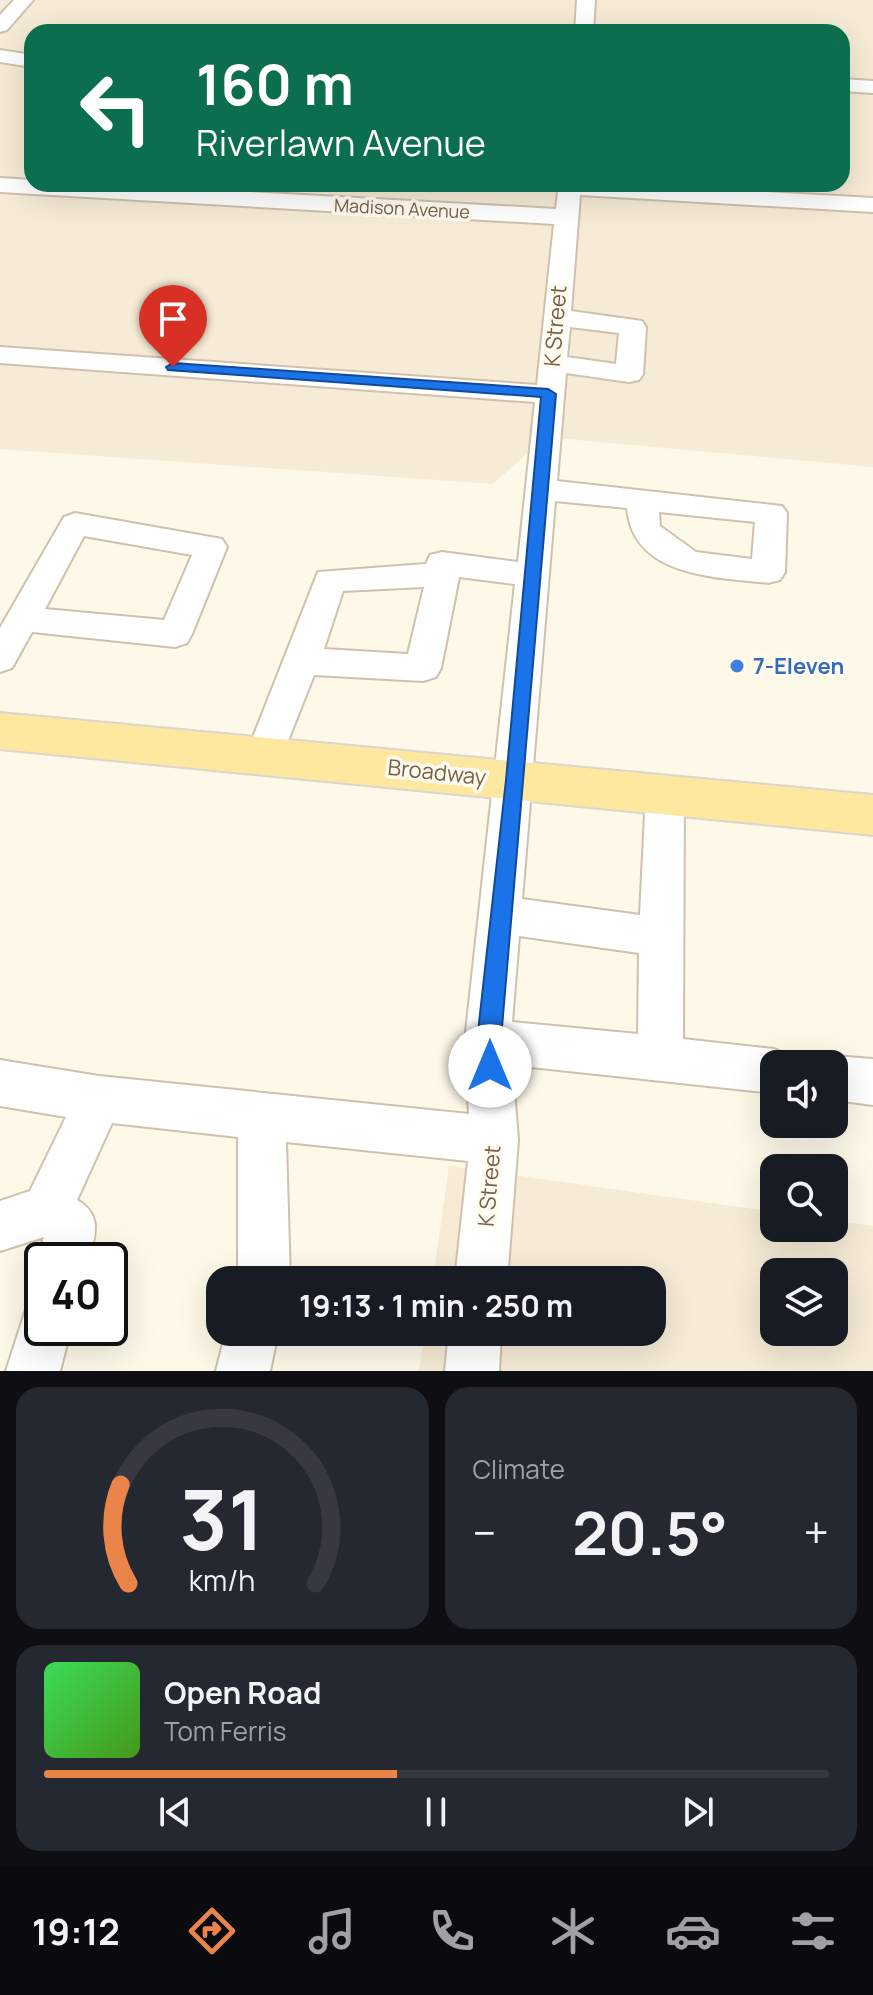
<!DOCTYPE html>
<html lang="en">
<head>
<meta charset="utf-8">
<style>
  body { margin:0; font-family:Manrope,sans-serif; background:#242831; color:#f1f3f6; height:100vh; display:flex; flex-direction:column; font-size:30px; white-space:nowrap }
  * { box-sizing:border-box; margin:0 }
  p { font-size:26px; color:#9ea1a6 }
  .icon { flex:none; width:44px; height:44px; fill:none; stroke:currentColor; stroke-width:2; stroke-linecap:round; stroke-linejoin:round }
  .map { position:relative; height:1371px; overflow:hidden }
  .details { display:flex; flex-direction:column; gap:16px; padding:16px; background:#0d0f14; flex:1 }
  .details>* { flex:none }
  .banner { position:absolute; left:24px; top:24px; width:826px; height:168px; border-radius:24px; box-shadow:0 8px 32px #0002; background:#0b6e4f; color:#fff; overflow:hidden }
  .controls { position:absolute; left:760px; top:1050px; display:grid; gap:16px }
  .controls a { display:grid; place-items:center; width:88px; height:88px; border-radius:16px; background:#171b24; box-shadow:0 8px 32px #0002; font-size:40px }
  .speed { position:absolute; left:24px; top:1242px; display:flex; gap:16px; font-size:40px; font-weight:700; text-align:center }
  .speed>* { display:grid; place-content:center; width:104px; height:104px; border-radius:50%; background:#171b24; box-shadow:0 8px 32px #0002; line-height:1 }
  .speed .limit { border:4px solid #111; border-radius:12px; background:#fff; color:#111 }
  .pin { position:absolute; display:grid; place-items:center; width:68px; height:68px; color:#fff; margin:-82px -34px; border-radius:50% 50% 50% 0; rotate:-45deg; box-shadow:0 0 8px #0007 }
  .pin .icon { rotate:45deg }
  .me { position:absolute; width:88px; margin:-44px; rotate:0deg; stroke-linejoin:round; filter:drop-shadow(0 0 6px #0008) }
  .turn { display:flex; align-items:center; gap:28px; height:168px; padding:0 40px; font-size:36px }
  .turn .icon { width:104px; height:104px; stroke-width:2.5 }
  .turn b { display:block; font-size:56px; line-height:68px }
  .big { font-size:60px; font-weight:700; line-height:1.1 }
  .details .tile { flex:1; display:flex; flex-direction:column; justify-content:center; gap:12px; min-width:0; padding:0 28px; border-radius:24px; background:#242831 }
  .details .dial { align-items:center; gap:0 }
  .dial svg { height:208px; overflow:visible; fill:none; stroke:#363941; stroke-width:7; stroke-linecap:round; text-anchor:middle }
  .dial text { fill:#f1f3f6; stroke:none }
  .song { display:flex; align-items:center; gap:24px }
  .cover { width:96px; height:96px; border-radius:12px; background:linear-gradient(135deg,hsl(130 70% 55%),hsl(100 70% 35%)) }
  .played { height:8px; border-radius:4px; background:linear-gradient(90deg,#eb8449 45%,#363941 45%) }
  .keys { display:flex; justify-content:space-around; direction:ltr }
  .heat { display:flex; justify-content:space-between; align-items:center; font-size:44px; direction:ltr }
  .details .tiles { flex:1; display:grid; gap:16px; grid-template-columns:1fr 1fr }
  .tile:last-child { grid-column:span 2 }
  .trip { position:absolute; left:206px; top:1266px; width:460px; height:80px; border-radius:24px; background:#171b24; box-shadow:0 8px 32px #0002; font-weight:700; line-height:80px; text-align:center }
  .dock { display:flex; height:128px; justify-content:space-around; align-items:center; background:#090b0e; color:#9ea1a6 }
  .dock .icon { width:56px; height:56px }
  .dock .selected { color:#eb8449 }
  .dock b { font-size:36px; color:#f1f3f6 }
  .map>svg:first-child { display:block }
  .residential { fill:#f5ebd6; fill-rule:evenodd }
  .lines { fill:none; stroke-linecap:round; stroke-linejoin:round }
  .minor-casing { stroke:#d0c1ac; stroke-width:4 }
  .major-casing { stroke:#dcd6d0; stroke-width:4 }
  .minor { fill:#fff; fill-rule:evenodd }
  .major { fill:#fee79f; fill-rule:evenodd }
  .route { fill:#1a73e8; stroke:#114b97; stroke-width:2 }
  .shop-dot { fill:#3f7fe0; stroke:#fffbef; stroke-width:3 }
  .labels { text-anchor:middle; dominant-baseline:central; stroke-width:7; stroke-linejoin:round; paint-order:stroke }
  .far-street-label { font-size:18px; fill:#79614a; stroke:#fffbef }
  .street-label { font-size:22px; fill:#79614a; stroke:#fffbef }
  .shop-label { font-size:22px; font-weight:bold; fill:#366cbe; stroke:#fffbef; text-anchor:start }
</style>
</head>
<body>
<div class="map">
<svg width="873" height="1371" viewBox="0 0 873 1371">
  <rect width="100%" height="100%" fill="#fdf8e8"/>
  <!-- residential -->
  <g class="residential">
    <path d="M0,0h873v467l-328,-30 -52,47 -493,-35zM32,32h810v152h-810z"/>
    <path d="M449,1166l325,46v16h60v-7l39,5v145h-454l6,-39h227v-52h-219zM774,1272h60v60h-60z"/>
  </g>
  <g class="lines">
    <defs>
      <g id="minor">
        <polygon points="14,0 33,0 7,30 0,32 0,15"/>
        <polygon points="577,0 595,0 593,32 575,32"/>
        <polygon points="0,50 32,55 32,67 0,62"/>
        <polygon points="842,79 873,81 873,93 842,91"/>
        <path d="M0,178l32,2v4h73l451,25 3,-25h63l251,14v14l-293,-17 -9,116 71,10 4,6 -3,47 -4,6 -10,2 -63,-9 -9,108 225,25 5,7 -2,59 -5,8 -12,3c-53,-6 -135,-6 -141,-75l-72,-7 -33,398 118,16 6,-121 5,-11 14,-5 14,5 5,11 -1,245 91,10 16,6 4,9h-20v29l-262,-28 6,75 -11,140h-52l13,-119 -182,-19 4,138h-52v-143l-126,-14 -35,77c26,15 18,35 12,60h-47v11l-5,-11 7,-23 -44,14v-50l30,-10 36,-74 -66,-11v-46l99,16 370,38 -4,-73 50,-457 -56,-7 -18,91 -5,9 -13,4 -109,-6 -36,91 -13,4 -13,-4 -6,-11 72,-183 108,-8 4,-9 12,-3 76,10 17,-160 -535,-39v-16l537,38 17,-161 -554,-32zM570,327l49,6 -3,31 -49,-7zM659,512l96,10 -3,37 -56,-7 -36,-26zM424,587l-16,67 -84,-5 19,-58zM519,936l120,17 -1,81 -126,-12z"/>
        <path d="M75,513l147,26 5,8 -35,87 -5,9 -12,4 -143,-15 -20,36 -12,4v-44l64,-111zM84,536l108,19 -28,65 -119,-11z"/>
        <polygon points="834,1056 873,1059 873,1105 834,1100 834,1064 817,1064"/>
        <polygon points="42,1303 42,1328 71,1328 60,1371 6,1371 26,1309"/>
        <polygon points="226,1332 278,1332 270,1371 216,1371"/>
        <polygon points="449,1332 501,1332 499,1371 445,1371"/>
      </g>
      <polygon id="major" points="0,713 873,795 873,835 0,749"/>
    </defs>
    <!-- minor casing -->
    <use href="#minor" class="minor-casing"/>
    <!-- major casing -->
    <use href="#major" class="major-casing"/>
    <!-- minor -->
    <use href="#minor" class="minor"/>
    <!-- major -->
    <use href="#major" class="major"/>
  </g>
  <!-- route -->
  <polygon class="route" points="173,363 548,389 556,394 498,1074 490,1077 482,1074 477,1041 506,780 541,397 168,370 166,367"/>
  <!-- markers -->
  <circle class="shop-dot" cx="737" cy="666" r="8"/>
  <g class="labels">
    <!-- far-street labels -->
    <g class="far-street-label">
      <text transform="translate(402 208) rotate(3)">Madison Avenue</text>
    </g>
    <!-- street labels -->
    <g class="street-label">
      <text transform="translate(555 326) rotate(-85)">K Street</text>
      <text transform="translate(437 772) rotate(6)">Broadway</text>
      <text transform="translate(489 1186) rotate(-85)">K Street</text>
    </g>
    <!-- shop labels -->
    <g class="shop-label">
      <text x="753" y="666">7-Eleven</text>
    </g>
  </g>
</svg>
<div class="controls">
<a><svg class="icon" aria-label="sound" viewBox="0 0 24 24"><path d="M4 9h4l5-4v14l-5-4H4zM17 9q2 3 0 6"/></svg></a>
<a><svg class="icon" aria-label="search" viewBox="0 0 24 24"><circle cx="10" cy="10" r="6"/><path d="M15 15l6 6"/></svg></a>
<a><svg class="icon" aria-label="layers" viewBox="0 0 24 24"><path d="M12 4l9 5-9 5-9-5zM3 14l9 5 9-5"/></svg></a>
</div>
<div class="speed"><div class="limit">40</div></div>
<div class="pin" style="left:173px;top:367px;background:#d93025"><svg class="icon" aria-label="arrive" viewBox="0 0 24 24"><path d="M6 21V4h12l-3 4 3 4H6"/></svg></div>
<svg class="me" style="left:490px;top:1066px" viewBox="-20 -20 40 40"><circle r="19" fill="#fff"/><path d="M0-13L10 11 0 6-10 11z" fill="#1a73e8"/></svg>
<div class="trip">19:13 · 1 min · 250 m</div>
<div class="banner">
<div class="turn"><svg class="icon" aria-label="left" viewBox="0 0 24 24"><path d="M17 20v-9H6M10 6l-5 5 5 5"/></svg><div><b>160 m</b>Riverlawn Avenue</div></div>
</div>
</div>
<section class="details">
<div class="tiles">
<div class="tile dial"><svg viewBox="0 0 100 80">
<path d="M14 69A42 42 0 1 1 86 69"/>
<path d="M14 69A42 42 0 0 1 11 31" stroke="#eb8449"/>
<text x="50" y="56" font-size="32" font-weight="700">31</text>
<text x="50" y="72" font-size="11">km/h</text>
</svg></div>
<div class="tile"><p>Climate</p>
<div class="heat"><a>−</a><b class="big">20.5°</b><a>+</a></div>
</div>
<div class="tile">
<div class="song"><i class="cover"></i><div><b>Open Road</b><p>Tom Ferris</p></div></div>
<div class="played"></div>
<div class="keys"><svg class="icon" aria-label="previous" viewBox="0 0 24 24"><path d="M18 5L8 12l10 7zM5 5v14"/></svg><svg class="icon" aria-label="pause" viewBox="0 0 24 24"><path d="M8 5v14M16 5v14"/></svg><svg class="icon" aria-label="next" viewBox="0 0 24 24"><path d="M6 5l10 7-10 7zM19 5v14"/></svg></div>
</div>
</div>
</section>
<nav class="dock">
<b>19:12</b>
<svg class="icon selected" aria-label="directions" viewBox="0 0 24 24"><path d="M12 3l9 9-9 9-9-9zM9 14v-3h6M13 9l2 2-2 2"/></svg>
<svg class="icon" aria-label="music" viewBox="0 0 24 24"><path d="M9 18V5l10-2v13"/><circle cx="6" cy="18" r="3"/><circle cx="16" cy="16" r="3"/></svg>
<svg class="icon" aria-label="phone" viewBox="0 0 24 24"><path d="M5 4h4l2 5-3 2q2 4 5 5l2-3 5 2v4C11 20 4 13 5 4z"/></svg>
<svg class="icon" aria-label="climate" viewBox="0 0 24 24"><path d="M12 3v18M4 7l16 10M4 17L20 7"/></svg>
<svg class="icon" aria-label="car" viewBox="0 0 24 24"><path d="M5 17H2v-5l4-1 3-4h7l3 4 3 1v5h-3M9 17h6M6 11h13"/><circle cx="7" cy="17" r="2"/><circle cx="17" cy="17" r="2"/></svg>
<svg class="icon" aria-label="filters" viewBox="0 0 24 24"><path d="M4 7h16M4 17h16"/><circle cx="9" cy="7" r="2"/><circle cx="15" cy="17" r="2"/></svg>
</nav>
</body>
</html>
